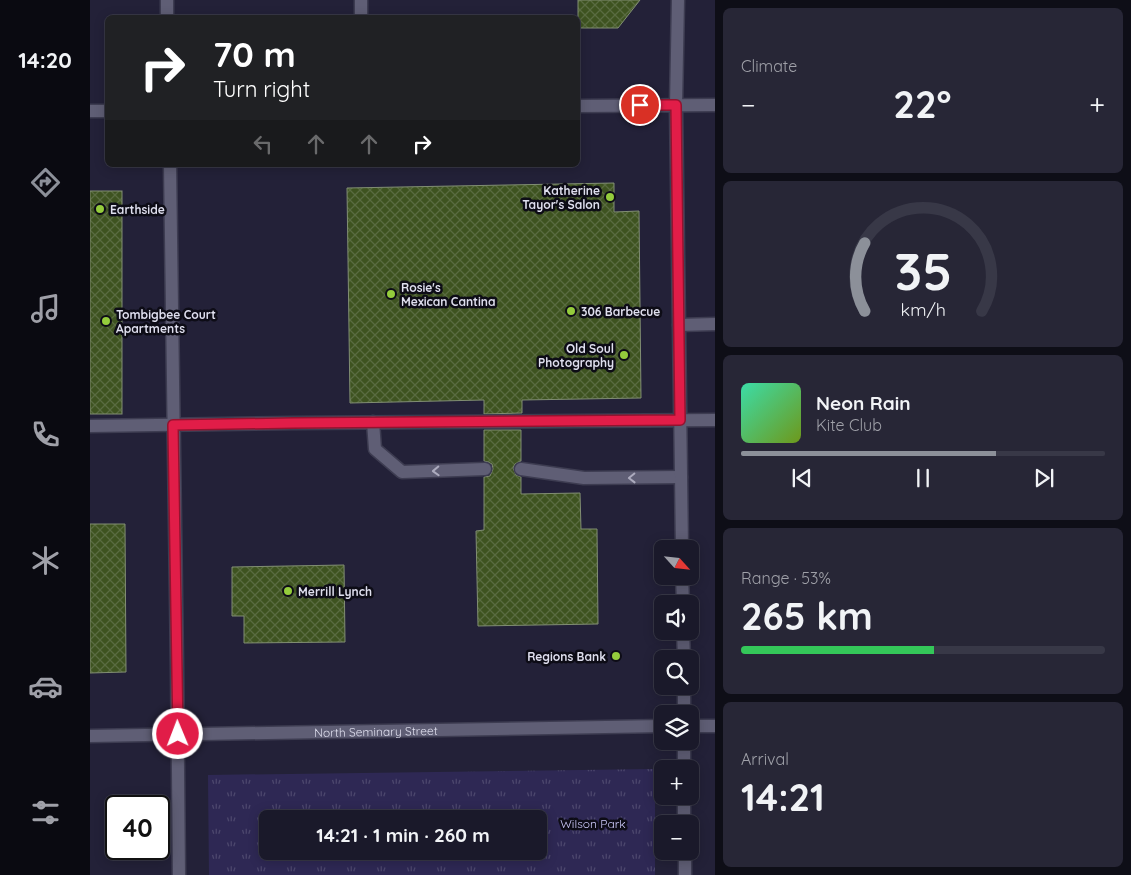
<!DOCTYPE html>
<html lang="en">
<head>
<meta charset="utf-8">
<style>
  body { margin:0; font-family:Quicksand,sans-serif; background:#272636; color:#f1f3f6; height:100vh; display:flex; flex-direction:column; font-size:19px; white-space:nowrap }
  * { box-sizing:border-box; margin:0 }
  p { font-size:16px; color:#9fa0a8 }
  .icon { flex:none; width:28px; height:28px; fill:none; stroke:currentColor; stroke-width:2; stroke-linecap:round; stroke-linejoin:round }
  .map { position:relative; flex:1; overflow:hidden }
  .side { display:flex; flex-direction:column; gap:8px; padding:8px; background:#0e0e17; width:416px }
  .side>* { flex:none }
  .top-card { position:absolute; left:15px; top:15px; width:475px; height:152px; border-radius:8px; box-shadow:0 2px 12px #0003,0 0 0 1px #383847; background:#202124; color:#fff; overflow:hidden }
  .needle { width:32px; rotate:117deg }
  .controls { position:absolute; left:564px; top:540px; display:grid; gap:10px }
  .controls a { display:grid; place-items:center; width:45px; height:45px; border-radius:8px; background:#1a192a; box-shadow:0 2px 12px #0003,0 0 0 1px #383847; font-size:25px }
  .speed { position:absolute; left:15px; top:795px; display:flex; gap:10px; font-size:25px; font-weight:700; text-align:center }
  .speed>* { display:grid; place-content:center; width:65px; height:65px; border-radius:50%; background:#1a192a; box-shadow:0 2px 12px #0003,0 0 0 1px #383847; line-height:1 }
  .speed .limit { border:2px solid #111; border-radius:8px; background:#fff; color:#111 }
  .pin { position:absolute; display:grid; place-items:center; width:42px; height:42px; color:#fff; margin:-21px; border:2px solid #fff; border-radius:50%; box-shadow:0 1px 5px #0007 }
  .me { position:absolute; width:55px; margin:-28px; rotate:359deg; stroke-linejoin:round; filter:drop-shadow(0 0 4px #0008) }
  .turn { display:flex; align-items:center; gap:18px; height:105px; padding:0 25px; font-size:22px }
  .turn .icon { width:65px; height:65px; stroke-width:2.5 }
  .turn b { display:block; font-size:35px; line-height:42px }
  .lanes { display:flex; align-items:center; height:48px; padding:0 25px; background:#0003; justify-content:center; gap:25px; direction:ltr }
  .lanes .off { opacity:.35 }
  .big { font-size:38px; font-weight:700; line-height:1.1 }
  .side .widget { flex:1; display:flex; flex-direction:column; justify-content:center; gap:8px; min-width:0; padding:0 18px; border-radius:8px; background:#272636 }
  .side .dial { align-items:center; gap:0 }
  .dial svg { height:130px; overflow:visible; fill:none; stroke:#383847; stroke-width:7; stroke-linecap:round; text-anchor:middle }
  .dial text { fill:#f1f3f6; stroke:none }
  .song { display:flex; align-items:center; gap:15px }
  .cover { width:60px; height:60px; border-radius:8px; background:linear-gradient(135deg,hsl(160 70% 55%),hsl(80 70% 35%)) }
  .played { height:5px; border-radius:2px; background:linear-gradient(90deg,#8c9099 70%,#383847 70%) }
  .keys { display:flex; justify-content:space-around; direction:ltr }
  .heat { display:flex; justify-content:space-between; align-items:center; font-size:28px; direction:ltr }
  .charge { height:8px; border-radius:4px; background:linear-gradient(90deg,#34c759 53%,#383847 0) }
  .trip { position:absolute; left:169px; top:810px; width:288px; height:50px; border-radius:8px; background:#1a192a; box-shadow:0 2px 12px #0003,0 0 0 1px #383847; font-weight:700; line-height:50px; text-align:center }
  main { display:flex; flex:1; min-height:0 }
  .dock { display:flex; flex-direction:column; width:90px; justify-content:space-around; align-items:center; background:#0a0a11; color:#9fa0a8 }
  .dock .icon { width:35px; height:35px }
  .dock .current { color:#8c9099 }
  .dock b { font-size:22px; color:#f1f3f6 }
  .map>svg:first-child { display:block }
  .grass { fill:url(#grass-tufts); fill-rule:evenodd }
  .building { fill:url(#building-cross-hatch); stroke:#818e73 }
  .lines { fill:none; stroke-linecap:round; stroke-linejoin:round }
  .service-casing { stroke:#3d3c51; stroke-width:15 }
  .tertiary-casing { stroke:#3d3c51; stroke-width:15 }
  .service { stroke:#5f5e75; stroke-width:12 }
  .tertiary { stroke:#5f5e75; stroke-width:12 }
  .oneway { stroke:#acabbe }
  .route-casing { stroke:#92132f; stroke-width:12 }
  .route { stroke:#e11d48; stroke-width:9 }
  .poi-dot { fill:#94cc3c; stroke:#0d0c16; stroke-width:2 }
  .labels { text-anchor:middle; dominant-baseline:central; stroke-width:5; stroke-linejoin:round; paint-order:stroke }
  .poi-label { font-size:12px; font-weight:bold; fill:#dfdfee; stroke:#0d0c16; text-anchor:start }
  .street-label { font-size:12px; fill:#dfdfee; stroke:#0d0c16 }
  .park-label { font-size:12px; fill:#cecbfb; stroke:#0d0c16 }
</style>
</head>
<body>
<main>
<nav class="dock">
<b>14:20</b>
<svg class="icon current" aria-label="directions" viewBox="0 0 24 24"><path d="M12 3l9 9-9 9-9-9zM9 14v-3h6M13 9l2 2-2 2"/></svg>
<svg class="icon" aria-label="music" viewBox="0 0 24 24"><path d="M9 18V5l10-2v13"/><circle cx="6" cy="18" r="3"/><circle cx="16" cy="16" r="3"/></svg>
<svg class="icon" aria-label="phone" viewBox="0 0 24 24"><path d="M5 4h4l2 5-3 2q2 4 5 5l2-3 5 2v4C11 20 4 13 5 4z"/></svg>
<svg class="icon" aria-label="climate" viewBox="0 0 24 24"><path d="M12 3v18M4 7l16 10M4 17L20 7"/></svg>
<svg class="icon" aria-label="car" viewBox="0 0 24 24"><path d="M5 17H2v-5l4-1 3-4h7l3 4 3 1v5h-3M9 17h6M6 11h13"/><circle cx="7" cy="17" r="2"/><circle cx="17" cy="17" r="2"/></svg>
<svg class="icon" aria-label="filters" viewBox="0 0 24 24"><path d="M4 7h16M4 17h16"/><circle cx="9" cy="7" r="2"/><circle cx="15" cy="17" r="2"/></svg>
</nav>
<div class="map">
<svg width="625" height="875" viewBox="0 0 625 875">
  <defs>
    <pattern id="grass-tufts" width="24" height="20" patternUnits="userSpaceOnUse" patternTransform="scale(1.25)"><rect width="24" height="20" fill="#2e2854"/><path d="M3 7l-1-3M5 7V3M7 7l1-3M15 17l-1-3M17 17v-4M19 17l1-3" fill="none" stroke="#4c476d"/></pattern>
    <pattern id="building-cross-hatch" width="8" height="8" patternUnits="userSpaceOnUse" patternTransform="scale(1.25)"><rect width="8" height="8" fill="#3e5320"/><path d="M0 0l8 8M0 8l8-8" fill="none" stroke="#596b41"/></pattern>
  </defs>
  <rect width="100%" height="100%" fill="#232138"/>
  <!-- grass -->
  <path class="grass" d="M565,769v106h-446l-1,-100zM178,819h270v32h-270z"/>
  <!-- building -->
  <g class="building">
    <polygon points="488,0 550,0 528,28 488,28"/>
    <polygon points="524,183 524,212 549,211 551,398 432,400 432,413 394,414 394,400 260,403 257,188"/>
    <rect x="0" y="191" width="32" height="223"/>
    <polygon points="394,430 431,430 431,461 425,464 423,468 426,475 431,477 431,494 490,493 491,529 507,529 508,624 388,626 386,531 394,530 394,477 400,476 403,469 402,464 398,462 394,461"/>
    <polygon points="0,524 35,524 36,672 0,673"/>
    <polygon points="254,565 255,642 154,643 154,616 142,616 142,567"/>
  </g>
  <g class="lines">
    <defs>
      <g id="service">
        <polyline points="271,18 271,0"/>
        <polyline points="589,325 625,324"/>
        <polyline points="283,422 285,449 312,472 395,469"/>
        <polyline points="0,426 203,423 625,420"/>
        <polyline points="431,469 494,478 591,477"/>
      </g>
      <g id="tertiary">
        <polyline points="77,0 77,18"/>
        <polyline points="588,0 586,105 592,549"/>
        <polyline points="488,106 625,105"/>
        <polyline points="0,111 18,111"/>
        <polyline points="80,165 87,667 89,875"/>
        <polyline points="592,576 593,604"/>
        <polyline points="593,631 594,659"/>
        <polyline points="594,686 594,714"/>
        <polyline points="600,726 625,726"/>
        <path id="s1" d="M0,736l572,-10"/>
        <polyline points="594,769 594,741"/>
        <polyline points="594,796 594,824"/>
        <polyline points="595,851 595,875"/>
      </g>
    </defs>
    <!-- service casing -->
    <use href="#service" class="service-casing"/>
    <!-- tertiary casing -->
    <use href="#tertiary" class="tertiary-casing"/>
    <!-- service -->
    <use href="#service" class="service"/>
    <!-- tertiary -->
    <use href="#tertiary" class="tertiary"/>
  </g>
  <!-- one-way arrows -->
  <defs><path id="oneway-chevron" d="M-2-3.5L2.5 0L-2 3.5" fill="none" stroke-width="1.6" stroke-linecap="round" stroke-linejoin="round" transform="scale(1.25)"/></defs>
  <g class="oneway">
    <use href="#oneway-chevron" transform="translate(346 471) rotate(178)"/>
    <use href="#oneway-chevron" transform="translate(542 478) rotate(179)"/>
  </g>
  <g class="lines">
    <defs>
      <polyline id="route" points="88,734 83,425 203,423 590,420 586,105 550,105"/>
    </defs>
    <!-- route casing -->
    <use href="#route" class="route-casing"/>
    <!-- route -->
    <use href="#route" class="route"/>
  </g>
  <!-- markers -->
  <g class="poi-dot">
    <circle cx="520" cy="197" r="5"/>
    <circle cx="10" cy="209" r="5"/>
    <circle cx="301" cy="294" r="5"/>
    <circle cx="481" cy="311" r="5"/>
    <circle cx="16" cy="321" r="5"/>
    <circle cx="534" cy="355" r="5"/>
    <circle cx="198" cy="591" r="5"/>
    <circle cx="526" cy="656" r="5"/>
  </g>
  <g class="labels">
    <!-- poi labels -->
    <g class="poi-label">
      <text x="510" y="190" text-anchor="end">Katherine<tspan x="510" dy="14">Tayor's Salon</tspan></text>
      <text x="20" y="209">Earthside</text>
      <text x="311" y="287">Rosie's<tspan x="311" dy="14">Mexican Cantina</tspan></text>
      <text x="491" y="311">306 Barbecue</text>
      <text x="26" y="314">Tombigbee Court<tspan x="26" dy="14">Apartments</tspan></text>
      <text x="524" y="348" text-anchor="end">Old Soul<tspan x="524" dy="14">Photography</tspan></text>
      <text x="208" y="591">Merrill Lynch</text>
      <text x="516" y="656" text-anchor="end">Regions Bank</text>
    </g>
    <!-- street labels -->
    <g class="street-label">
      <text stroke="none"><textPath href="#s1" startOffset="286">North Seminary Street</textPath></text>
    </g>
    <!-- park labels -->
    <g class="park-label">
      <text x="503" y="823">Wilson Park</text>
    </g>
  </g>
</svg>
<div class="controls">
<a><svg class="needle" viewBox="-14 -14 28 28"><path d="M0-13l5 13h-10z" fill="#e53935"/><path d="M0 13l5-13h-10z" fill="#9fa0a8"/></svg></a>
<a><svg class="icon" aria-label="sound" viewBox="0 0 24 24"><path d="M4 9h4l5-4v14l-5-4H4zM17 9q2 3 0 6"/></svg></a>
<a><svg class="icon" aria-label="search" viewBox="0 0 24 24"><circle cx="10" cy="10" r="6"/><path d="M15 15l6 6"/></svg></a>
<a><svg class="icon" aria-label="layers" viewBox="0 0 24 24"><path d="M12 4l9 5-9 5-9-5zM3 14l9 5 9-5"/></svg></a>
<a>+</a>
<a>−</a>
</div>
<div class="speed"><div class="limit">40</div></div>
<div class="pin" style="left:550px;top:105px;background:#d93025"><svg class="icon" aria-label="arrive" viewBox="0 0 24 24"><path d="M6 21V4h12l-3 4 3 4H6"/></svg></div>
<svg class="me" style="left:88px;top:734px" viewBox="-20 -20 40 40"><circle r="17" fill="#e11d48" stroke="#fff" stroke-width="3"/><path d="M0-11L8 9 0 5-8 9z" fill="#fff"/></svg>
<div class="trip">14:21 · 1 min · 260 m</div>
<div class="top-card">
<div class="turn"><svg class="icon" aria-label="right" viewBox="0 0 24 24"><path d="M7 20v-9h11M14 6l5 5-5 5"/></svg><div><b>70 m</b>Turn right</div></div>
<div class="lanes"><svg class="icon off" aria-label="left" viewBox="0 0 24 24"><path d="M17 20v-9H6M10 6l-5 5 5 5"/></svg><svg class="icon off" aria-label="ahead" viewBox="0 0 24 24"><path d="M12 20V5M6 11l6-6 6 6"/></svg><svg class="icon off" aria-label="ahead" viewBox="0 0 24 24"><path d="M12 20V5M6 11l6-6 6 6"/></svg><svg class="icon" aria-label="right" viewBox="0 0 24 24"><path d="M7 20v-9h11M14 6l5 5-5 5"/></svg></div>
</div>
</div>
<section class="side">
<div class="widget"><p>Climate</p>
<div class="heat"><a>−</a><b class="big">22°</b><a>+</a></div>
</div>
<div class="widget dial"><svg viewBox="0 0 100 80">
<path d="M14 69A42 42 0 1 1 86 69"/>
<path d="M14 69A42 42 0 0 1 14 27" stroke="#8c9099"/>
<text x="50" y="56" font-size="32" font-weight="700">35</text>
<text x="50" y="72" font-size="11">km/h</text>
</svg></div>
<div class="widget">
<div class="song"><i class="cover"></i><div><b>Neon Rain</b><p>Kite Club</p></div></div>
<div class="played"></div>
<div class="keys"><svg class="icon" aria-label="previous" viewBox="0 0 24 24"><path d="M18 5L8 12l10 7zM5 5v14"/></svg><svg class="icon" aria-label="pause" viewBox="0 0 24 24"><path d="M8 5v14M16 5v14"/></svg><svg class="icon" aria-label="next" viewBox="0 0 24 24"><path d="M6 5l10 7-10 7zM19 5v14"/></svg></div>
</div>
<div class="widget"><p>Range · 53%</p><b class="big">265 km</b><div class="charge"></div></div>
<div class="widget"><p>Arrival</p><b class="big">14:21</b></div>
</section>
</main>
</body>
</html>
